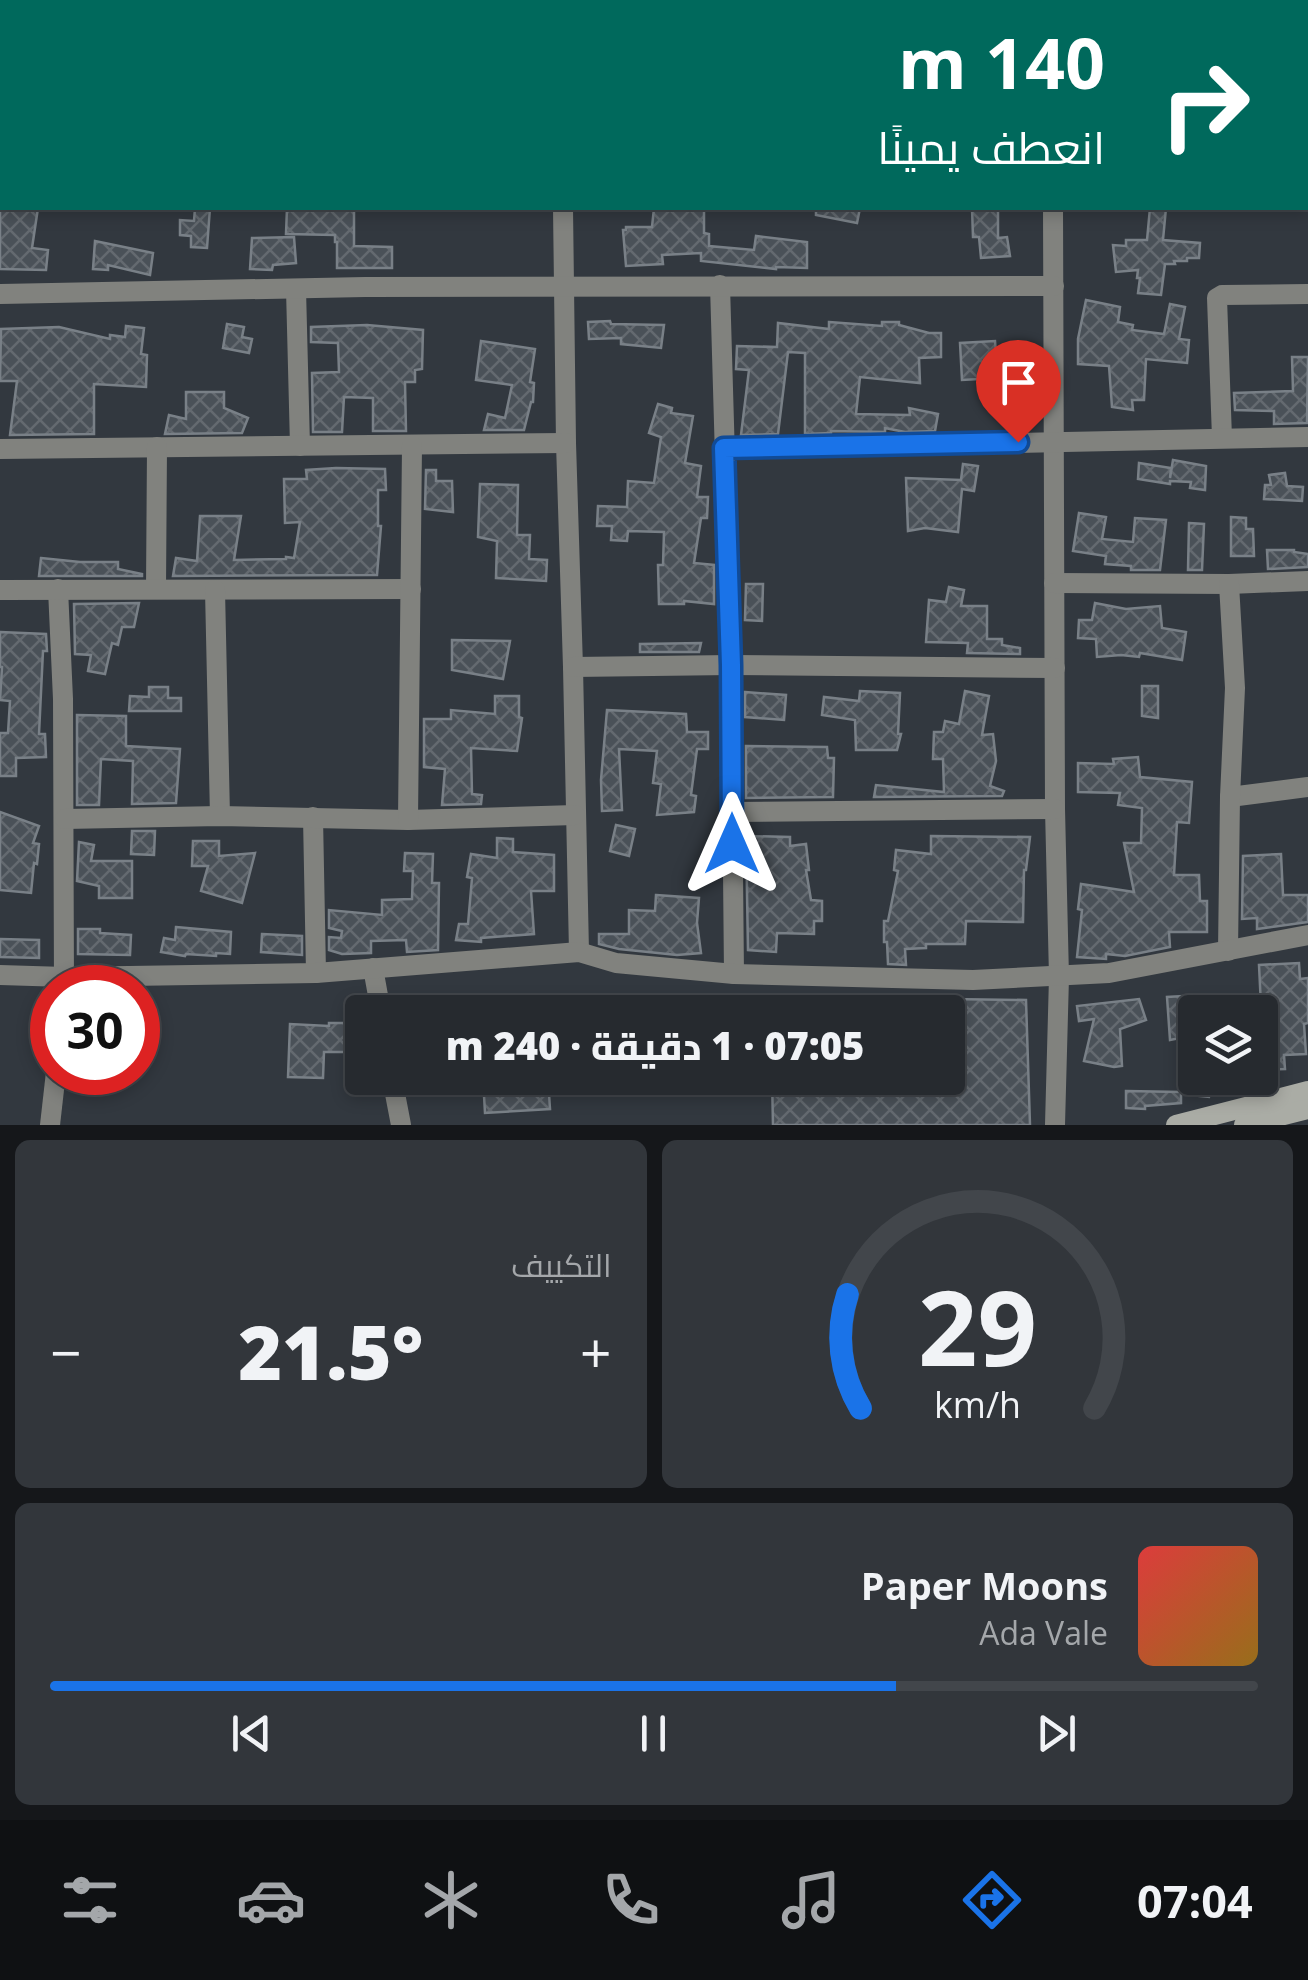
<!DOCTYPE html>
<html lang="ar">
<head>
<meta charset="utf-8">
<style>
  body { margin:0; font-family:"Open Sans",Cairo,sans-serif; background:#32363b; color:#f1f3f6; direction:rtl; height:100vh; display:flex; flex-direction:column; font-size:38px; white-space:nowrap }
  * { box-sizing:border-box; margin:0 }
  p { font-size:32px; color:#a4a7aa }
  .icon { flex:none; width:55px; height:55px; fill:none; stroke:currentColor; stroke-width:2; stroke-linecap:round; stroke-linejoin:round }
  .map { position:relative; height:1125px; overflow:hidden; direction:ltr }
  .panel { display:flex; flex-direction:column; gap:15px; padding:15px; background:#15171a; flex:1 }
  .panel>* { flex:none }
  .hud { position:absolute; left:0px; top:0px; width:1310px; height:210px; box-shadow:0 5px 15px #0003,0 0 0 2px #42464b; direction:rtl; background:#00695c; color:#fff; overflow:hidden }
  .controls { position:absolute; left:1178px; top:995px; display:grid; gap:20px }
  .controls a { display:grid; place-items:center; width:100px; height:100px; border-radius:10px; background:#262a2f; box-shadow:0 5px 15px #0003,0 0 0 2px #42464b; font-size:50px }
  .speed { position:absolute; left:30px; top:965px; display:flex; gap:20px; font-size:50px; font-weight:700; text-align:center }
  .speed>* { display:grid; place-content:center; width:130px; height:130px; border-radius:50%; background:#262a2f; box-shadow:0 5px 15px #0003,0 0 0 2px #42464b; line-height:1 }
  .speed .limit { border:15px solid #d22; background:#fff; color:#111 }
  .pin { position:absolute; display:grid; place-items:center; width:85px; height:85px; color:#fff; margin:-102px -42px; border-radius:50% 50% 50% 0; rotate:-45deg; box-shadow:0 0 10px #0007 }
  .pin .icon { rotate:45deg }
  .me { position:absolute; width:110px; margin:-55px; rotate:0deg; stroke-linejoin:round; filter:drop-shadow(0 0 8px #0008) }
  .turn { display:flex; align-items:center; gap:35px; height:210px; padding:0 40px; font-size:45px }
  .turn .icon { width:130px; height:130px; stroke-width:2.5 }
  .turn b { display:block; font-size:70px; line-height:85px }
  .big { font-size:75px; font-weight:800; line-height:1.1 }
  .panel .card { flex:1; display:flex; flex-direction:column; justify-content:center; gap:15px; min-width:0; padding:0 35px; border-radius:15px; background:#32363b }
  .panel .dial { align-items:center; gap:0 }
  .dial svg { height:260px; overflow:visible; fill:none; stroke:#42464b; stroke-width:7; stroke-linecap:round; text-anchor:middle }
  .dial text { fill:#f1f3f6; stroke:none }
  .song { display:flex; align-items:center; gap:30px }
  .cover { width:120px; height:120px; border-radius:15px; background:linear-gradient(135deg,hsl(0 70% 55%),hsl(40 70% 35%)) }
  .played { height:10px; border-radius:5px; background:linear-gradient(90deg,#1a73e8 70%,#42464b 70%) }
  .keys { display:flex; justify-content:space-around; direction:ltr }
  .heat { display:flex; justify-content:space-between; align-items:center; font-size:55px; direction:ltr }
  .panel .tiles { flex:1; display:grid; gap:15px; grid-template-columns:1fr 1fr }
  .card:last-child { grid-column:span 2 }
  .trip { position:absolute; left:345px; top:995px; width:620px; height:100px; border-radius:10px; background:#262a2f; box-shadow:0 5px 15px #0003,0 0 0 2px #42464b; font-weight:800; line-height:100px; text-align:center; direction:rtl }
  .tabs { display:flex; height:160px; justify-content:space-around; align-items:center; background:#0f1113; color:#a4a7aa }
  .tabs .icon { width:70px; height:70px }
  .tabs .on { color:#1a73e8 }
  .tabs b { font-size:45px; color:#f1f3f6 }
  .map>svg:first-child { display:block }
  .building { fill:url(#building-cross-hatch); stroke:#798087; stroke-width:2.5 }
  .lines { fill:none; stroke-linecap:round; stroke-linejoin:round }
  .street { stroke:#81827e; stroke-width:20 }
  .secondary { stroke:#aaaca5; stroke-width:20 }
  .route-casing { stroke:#114b97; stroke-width:25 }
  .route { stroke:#1a73e8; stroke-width:18 }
</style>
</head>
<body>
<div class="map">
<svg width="1308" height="1125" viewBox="0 0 1308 1125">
  <defs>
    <pattern id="building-cross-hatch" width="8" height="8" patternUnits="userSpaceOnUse" patternTransform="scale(2.5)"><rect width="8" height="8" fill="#4a5158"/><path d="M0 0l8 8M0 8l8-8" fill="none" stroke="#646a70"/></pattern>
  </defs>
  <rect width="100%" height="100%" fill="#32383f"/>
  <!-- building -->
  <g class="building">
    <polygon points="0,208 38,208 32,248 48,250 46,270 0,269"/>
    <polygon points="195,208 210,208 207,248 191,247 191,236 180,235 180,220 194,221"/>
    <polygon points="287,208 354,208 354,246 392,247 392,268 337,268 337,242 335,242 335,235 286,234"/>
    <polygon points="654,208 704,208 704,233 709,234 709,246 754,250 756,236 807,242 807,268 776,267 776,269 701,261 701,253 662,255 663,264 626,266 623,230 626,230 626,227 652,227"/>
    <polygon points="816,208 860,208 857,223 816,215"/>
    <polygon points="972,208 998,208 998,238 1007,237 1010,256 981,258 979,237 973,237"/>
    <polygon points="1150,208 1166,208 1163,240 1200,243 1199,258 1187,258 1187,261 1174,261 1175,264 1165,264 1161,295 1138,293 1140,278 1137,278 1138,270 1116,272 1113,245 1126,246 1126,240 1147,240"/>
    <polygon points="294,237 296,263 273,265 272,270 250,269 252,238"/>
    <polygon points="95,241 153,253 150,275 108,265 108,270 93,269"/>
    <polygon points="1086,300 1120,307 1118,322 1133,325 1132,330 1164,334 1170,304 1185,307 1179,339 1189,340 1187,363 1146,359 1144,400 1132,400 1133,410 1112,407 1109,366 1078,364 1078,339"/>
    <polygon points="610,321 611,324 664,325 661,348 621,344 621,338 589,339 588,322"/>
    <polygon points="829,322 882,326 882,322 899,322 899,325 929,333 941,333 941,357 919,358 920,383 860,377 856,414 910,415 909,408 938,414 935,431 905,432 885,428 885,432 831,431 831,433 805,434 805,353 788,352 778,434 741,435 749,370 736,369 737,346 777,347 778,323 829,329"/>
    <polygon points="227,324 244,327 242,337 252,339 249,353 223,348"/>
    <polygon points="367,325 423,330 422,369 415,370 415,382 405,382 406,431 373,431 373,398 344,397 342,432 313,432 312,373 339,372 338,343 311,342 311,327"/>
    <polygon points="126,326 144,328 141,354 147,355 146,387 94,384 94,434 10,435 17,381 0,381 1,329 59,327 110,339 110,335 125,337"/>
    <polygon points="481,341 535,349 530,382 534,383 533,402 531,402 524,430 484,430 488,414 505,418 512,385 476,380"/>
    <polygon points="995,341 998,378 962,380 960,343"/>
    <polygon points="1292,357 1308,357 1307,423 1274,424 1274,411 1235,410 1234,393 1293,391"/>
    <polygon points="186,392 224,392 224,408 248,418 242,433 165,434 169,415 186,419"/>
    <polygon points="658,404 672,408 671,413 693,416 685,463 701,466 697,497 708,497 707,518 701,518 694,563 714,565 714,604 684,601 684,604 659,604 658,565 663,565 664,532 628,531 627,541 611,540 612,526 597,526 598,506 627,507 628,481 654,483 661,437 649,433"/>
    <polygon points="1173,460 1206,466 1205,490 1190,488 1191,482 1170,481 1170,484 1138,479 1139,463 1171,468 1170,478"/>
    <polygon points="963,464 978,466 974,491 962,489 958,532 925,528 908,531 906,478 961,480"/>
    <polygon points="336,468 385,469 386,490 378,490 378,526 381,526 377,575 173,576 176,558 197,561 200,516 241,516 234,560 286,559 286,557 294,558 300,522 285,523 284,479 307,479 306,470"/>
    <polygon points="426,470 436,470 436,481 452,481 453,512 425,509"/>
    <polygon points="1285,473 1287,486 1303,487 1302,501 1264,499 1265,485 1271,485 1269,475"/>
    <polygon points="480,484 518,485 517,535 530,535 529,559 547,560 546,581 496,578 497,541 478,537"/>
    <polygon points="1079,513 1106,517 1102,539 1133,542 1135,518 1166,520 1160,570 1131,570 1131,566 1105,564 1106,556 1073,551"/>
    <polygon points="1231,517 1246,518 1246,529 1253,529 1254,556 1231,556"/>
    <polygon points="1189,523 1204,524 1202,570 1188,570"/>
    <polygon points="1267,550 1294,550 1294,552 1308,554 1308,567 1268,569"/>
    <polygon points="41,558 80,562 118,562 118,569 142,574 142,576 39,576"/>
    <polygon points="746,584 763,584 762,621 745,620"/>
    <polygon points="949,587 964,590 961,606 987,606 987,639 1002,639 1002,645 1020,648 1020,654 967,653 968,643 926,642 929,600 946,602"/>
    <polygon points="139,603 134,627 122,627 118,645 112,643 105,674 88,671 91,655 75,654 74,604"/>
    <polygon points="1095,603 1126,609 1160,606 1162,628 1186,632 1182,660 1140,653 1139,657 1121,655 1097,657 1096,639 1078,638 1079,620 1092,620"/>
    <polygon points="0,632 46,634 47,651 43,651 39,734 45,734 46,757 16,758 16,776 0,776 0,733 8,733 10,701 0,700 2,667 0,667"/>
    <polygon points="452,640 510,641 503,679 452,670"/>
    <polygon points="701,643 699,652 640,652 640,644"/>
    <polygon points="1142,686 1158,686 1158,718 1142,716"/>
    <polygon points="149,687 168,687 168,698 181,698 181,711 129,711 130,696 149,697"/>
    <polygon points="860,691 900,693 898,734 901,734 897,750 856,750 855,720 822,715 824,697 859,701"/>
    <polygon points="965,691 989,696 982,735 993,734 996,761 990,786 1004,791 1002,796 874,797 876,785 944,792 943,759 933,759 934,732 943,732 945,721 959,724"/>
    <polygon points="745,692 786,695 784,720 745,717"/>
    <polygon points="495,696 519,696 519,717 522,718 517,751 471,748 472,794 482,795 481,804 442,805 445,769 424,767 424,719 451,719 451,710 495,714"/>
    <polygon points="607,710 686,714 687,732 708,732 708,749 697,749 691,795 696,796 694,812 657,815 661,784 653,783 657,751 619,749 622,810 602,811 601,780"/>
    <polygon points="77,715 126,716 126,746 180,749 176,803 132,804 133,761 101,759 99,805 77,805"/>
    <polygon points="746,746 827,747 828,758 834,758 833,797 746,798"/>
    <polygon points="1138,757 1140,777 1192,782 1189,823 1177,822 1174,875 1199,875 1200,901 1207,901 1207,932 1169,932 1170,947 1125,956 1106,954 1106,959 1077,957 1082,910 1078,909 1081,884 1134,892 1124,843 1141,843 1142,808 1118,805 1120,793 1078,792 1078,763 1114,764 1113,759"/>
    <polygon points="0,812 39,826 33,843 39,844 37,864 34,863 31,893 0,890"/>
    <polygon points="616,825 635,829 629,856 610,851"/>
    <polygon points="132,831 155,831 154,855 131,854"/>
    <polygon points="746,836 790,837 790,846 806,844 809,870 806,870 811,900 822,901 822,921 814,921 814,934 777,933 776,952 748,950"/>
    <polygon points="931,836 1030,837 1026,870 1024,870 1023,922 966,921 965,944 926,944 926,948 905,949 906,965 888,964 887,942 884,942 884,921 888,921 898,871 894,870 896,850 931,854"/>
    <polygon points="497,838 513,839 513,852 554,855 554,891 531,891 534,934 481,938 481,942 456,940 459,924 468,924 472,878 467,877 471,854 497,858"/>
    <polygon points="193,841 219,841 219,856 255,853 242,903 201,891 208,866 192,866"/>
    <polygon points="79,842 94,845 91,861 132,861 132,898 99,898 99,886 77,881"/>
    <polygon points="405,853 433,854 432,883 439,883 438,950 407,952 406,940 371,941 371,953 342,954 329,950 329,937 341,938 342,931 329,928 329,910 382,915 382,900 412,899 413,871 404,871"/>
    <polygon points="1281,854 1283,895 1308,895 1308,922 1257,929 1257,918 1242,919 1243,856"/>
    <polygon points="656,895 699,898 697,923 701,953 677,955 619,949 599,944 599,934 629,934 629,910 655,911"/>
    <polygon points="176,927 231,932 230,954 216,953 216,956 186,954 185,956 161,952 164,938 175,940"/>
    <polygon points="78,929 100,929 100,933 131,935 130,955 78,954"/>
    <polygon points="262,934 302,936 302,955 261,952"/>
    <polygon points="0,939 39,940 39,958 0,957"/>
    <polygon points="1299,963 1300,979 1308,978 1308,1023 1304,1024 1306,1054 1284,1055 1285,1069 1260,1070 1261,1006 1259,965"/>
    <polygon points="1183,996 1190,1036 1170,1040 1167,997"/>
    <polygon points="948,999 1026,1000 1030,1125 773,1125 772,1078 948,1078"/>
    <polygon points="1139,999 1146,1020 1120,1029 1122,1066 1114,1067 1084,1061 1094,1019 1079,1021 1077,1006"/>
    <polygon points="329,1023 362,1023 362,1052 324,1052 323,1078 288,1077 290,1024 329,1026"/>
    <polygon points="483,1078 548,1078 550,1109 485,1113"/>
    <polygon points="1191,1078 1256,1078 1256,1088 1210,1093 1209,1097 1189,1095"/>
    <polygon points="1126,1091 1181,1092 1181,1103 1145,1106 1145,1109 1126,1108"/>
  </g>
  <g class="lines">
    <!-- street -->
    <g class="street">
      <polyline points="561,2 562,0"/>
      <polyline points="1051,2 1051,0"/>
      <polyline points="0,80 2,80"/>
      <polyline points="563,208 566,443 573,667 579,952"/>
      <polyline points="1053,208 1055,809 1059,977 1055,1125"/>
      <polyline points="720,285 731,665 734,974"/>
      <polyline points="296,289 300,446"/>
      <polyline points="0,294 365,287 1054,286"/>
      <polyline points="1222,438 1217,298 1222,295 1308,294"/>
      <polyline points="0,449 566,443"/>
      <polyline points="724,449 1308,437"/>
      <polyline points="1054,583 1229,584 1308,581"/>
      <polyline points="58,589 63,699 64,987"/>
      <polyline points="156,589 157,447"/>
      <polyline points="0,590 411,589"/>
      <polyline points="215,590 220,816"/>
      <polyline points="573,667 731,665 1055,668"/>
      <polyline points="1230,797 1308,787"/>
      <polyline points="731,812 1055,809"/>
      <polyline points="313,817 316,973"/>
      <polyline points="65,819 220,816 408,820 575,815"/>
      <polyline points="408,820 412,446"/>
      <polyline points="1228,951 1230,797 1235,688 1229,584"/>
      <polyline points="373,968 381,1012"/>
      <polyline points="0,975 65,977 316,973 579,952 616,963 734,974 973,980 1109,973 1308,935"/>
      <polyline points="392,1078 401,1125"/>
      <polyline points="50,1125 56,1072"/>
    </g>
    <!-- secondary -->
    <g class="secondary">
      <polyline points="1176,1125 1308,1091"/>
      <polyline points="1244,1125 1308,1109"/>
    </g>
  </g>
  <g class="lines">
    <defs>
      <polyline id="route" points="732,844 731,665 724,448 1018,442"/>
    </defs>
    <!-- route casing -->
    <use href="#route" class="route-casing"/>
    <!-- route -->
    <use href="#route" class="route"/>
  </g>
</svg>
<div class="controls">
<a><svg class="icon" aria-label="layers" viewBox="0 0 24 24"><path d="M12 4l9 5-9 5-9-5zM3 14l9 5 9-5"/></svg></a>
</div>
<div class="speed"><div class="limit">30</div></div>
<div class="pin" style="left:1018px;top:442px;background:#d93025"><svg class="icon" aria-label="arrive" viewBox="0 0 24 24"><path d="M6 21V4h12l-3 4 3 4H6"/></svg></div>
<svg class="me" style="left:732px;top:844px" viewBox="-20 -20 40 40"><path d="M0-17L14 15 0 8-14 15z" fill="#1a73e8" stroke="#fff" stroke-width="4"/></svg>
<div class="trip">07:05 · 1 دقيقة · 240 m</div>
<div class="hud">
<div class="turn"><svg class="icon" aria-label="right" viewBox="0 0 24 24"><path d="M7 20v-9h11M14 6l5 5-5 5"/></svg><div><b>140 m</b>انعطف يمينًا</div></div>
</div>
</div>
<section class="panel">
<div class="tiles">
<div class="card dial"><svg viewBox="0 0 100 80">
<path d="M14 69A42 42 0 1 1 86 69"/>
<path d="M14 69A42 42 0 0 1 10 34" stroke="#1a73e8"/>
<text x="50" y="56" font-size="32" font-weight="700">29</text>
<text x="50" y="72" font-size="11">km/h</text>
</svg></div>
<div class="card"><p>التكييف</p>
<div class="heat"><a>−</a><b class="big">21.5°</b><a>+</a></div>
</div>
<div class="card">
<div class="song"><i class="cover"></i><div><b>Paper Moons</b><p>Ada Vale</p></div></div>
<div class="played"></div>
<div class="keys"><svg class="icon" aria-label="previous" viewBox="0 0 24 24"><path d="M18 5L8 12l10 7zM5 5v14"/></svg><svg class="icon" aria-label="pause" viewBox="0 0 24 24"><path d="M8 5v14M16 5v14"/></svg><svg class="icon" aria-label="next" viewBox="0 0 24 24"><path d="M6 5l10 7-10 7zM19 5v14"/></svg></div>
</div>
</div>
</section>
<nav class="tabs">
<b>07:04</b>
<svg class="icon on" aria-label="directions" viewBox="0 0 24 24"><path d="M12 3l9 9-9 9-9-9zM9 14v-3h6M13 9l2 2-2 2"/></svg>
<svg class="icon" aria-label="music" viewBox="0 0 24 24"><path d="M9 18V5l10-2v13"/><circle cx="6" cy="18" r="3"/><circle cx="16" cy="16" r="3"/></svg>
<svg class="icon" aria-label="phone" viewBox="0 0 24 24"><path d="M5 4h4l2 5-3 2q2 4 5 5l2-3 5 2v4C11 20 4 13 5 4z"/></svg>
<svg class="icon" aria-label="climate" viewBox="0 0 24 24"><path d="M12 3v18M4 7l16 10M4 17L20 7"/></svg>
<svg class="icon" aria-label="car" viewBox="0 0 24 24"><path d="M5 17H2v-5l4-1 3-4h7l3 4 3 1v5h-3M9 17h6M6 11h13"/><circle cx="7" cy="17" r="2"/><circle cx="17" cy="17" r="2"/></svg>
<svg class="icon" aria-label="filters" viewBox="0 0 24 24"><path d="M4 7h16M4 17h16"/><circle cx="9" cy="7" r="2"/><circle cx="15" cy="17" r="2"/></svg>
</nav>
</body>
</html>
